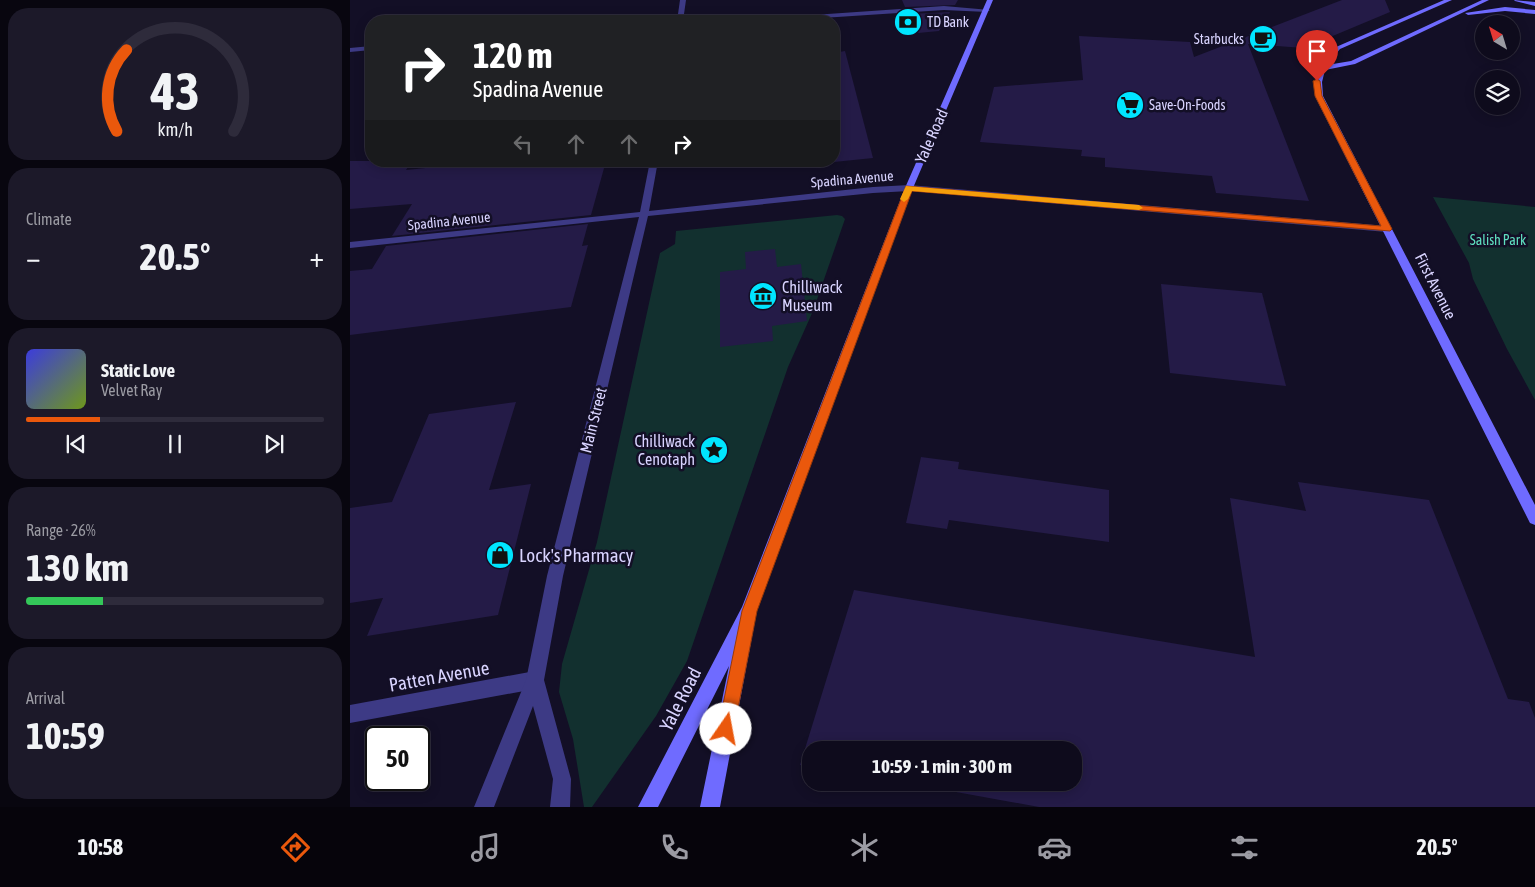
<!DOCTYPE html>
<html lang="en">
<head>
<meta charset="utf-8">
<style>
  body { margin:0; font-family:"Asap Condensed",sans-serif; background:#1c1929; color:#f1f3f6; height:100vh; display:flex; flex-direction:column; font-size:19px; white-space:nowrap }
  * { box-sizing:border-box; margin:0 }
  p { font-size:16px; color:#9b9ba3 }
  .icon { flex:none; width:28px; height:28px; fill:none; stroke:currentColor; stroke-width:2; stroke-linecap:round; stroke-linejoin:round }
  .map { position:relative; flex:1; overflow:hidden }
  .panel { display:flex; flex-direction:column; gap:8px; padding:8px; background:#08060f; width:350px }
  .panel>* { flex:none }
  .top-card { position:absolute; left:15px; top:15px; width:475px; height:152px; border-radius:20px; box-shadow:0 2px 12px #0003,0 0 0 1px #2e2b3b; background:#202124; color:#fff; overflow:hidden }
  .needle { width:32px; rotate:322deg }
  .tools { position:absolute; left:1125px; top:15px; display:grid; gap:10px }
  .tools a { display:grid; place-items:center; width:45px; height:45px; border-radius:50%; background:#0e0b1c; box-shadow:0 2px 12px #0003,0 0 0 1px #2e2b3b; font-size:25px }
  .speed { position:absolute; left:15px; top:726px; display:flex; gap:10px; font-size:25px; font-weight:700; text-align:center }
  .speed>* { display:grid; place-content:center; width:65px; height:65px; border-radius:50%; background:#0e0b1c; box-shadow:0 2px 12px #0003,0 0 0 1px #2e2b3b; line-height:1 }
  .speed .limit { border:2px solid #111; border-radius:8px; background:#fff; color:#111 }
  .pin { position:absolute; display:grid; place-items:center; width:42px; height:42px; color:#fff; margin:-51px -21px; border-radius:50% 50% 50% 0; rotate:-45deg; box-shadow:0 0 5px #0007 }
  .pin .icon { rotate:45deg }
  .me { position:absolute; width:55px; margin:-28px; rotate:12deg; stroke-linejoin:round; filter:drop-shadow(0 0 4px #0008) }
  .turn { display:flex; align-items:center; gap:18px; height:105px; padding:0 25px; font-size:22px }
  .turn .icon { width:65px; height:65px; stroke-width:2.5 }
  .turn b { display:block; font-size:35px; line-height:42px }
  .lanes { display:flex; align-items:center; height:48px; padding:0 25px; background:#0003; justify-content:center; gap:25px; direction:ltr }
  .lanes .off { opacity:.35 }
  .big { font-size:38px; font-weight:700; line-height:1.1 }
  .panel .widget { flex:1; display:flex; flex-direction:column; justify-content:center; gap:8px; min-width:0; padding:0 18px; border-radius:20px; background:#1c1929 }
  .panel .dial { align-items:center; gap:0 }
  .dial svg { height:130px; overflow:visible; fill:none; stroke:#2e2b3b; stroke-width:7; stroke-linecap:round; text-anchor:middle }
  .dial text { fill:#f1f3f6; stroke:none }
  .song { display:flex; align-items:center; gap:15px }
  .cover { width:60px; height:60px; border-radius:8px; background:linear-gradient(135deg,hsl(240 70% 55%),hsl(80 70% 35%)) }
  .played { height:5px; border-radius:2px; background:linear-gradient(90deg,#ea580c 25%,#2e2b3b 25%) }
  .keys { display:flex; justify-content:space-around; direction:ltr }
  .heat { display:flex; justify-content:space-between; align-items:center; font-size:28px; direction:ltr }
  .charge { height:8px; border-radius:4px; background:linear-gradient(90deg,#34c759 26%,#2e2b3b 0) }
  .trip { position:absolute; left:452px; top:741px; width:280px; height:50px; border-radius:20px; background:#0e0b1c; box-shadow:0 2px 12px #0003,0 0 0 1px #2e2b3b; font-weight:700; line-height:50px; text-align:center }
  .tabs { display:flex; height:80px; justify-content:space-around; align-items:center; background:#06040b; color:#9b9ba3 }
  .tabs .icon { width:35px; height:35px }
  .tabs .current { color:#ea580c }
  .tabs b { font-size:22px; color:#f1f3f6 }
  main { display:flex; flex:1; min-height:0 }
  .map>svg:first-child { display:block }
  .green { fill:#12302f }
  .building { fill:#241b47 }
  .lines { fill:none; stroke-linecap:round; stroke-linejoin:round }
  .minor { fill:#3d3a85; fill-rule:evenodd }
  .tertiary { fill:#3d3a85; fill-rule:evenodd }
  .secondary { fill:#6f6bff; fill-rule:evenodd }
  .route { fill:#ea580c; stroke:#983908 }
  .slow { fill:#f59e0b }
  .labels { text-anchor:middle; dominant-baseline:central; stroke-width:5; stroke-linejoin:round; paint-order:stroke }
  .far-poi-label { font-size:14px; fill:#d9d4ff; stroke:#130f26; text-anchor:start }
  .far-street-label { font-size:14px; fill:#d9d4ff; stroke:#130f26 }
  .far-park-label { font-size:14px; fill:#5fe0c0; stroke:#130f26 }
  .street-label { font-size:16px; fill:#d9d4ff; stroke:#130f26 }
  .poi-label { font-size:16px; fill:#d9d4ff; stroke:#130f26; text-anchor:start }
  .near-poi-label { font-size:19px; fill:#d9d4ff; stroke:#130f26; text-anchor:start }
  .near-street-label { font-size:19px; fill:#d9d4ff; stroke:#130f26 }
</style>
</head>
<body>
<main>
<section class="panel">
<div class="widget dial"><svg viewBox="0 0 100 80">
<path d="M14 69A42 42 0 1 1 86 69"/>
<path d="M14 69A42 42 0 0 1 20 19" stroke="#ea580c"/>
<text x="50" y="56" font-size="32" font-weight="700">43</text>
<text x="50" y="72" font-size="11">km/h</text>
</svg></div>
<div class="widget"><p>Climate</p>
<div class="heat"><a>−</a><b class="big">20.5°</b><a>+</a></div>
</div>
<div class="widget">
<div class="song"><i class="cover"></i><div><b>Static Love</b><p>Velvet Ray</p></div></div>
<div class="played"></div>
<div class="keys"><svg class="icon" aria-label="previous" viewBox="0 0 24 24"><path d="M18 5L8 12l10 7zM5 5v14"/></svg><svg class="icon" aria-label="pause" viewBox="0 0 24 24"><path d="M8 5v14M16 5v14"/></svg><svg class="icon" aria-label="next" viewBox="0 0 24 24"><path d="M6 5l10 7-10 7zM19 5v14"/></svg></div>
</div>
<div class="widget"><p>Range · 26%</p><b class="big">130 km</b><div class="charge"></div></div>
<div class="widget"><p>Arrival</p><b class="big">10:59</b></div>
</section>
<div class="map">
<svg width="1185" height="807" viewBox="0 0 1185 807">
  <rect width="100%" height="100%" fill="#130f26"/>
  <!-- green -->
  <g class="green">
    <polygon points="1083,197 1185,207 1185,400 1157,349 1123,279 1119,263"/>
    <polygon points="487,215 492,216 495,219 463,311 438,367 337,661 306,716 242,807 234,807 223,739 209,692 212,664 247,542 310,253 325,244 326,231"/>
  </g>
  <!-- building -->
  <g class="building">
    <polygon points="552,0 608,0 605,5 555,7"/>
    <polygon points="992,0 1035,0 1040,12 954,48 898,44 959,201 866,193 862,176 755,167 755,158 731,156 732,150 630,142 644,87 733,80 729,36 840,42 844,57"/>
    <polygon points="600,12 589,31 568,33 559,14"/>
    <polygon points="495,51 523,158 484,162 484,53"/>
    <polygon points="0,161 62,161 56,170 145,161 256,161 241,215 42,236 62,204 0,209"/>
    <polygon points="238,224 232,246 238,245 221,307 0,335 0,271 22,269 36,246"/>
    <polygon points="425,249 427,267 451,264 457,321 422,326 423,341 370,347 370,272 396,269 395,252"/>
    <polygon points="811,284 912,293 936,386 820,373"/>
    <polygon points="166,402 139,490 181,484 148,615 17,636 33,598 0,603 0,508 42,502 79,414"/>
    <polygon points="571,457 609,462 608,469 759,490 759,542 599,520 597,529 556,523"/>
    <polygon points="948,482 1079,500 1158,699 1179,702 1185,718 1185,807 689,807 551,782 724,782 724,750 461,750 461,767 450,765 504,590 905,657 880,498 956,511"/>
  </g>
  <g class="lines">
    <!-- minor -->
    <g class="minor">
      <polygon points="594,6 640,10 637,12 594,10 426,21 401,21 404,19"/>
      <polygon points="21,46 21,50 0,52 0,48"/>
      <polygon points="185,671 191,674 194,680 191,686 185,689 0,723 0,705"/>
    </g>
    <!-- tertiary -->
    <g class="tertiary">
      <polygon points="330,0 336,0 333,21 327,21"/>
      <polygon points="300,161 308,161 299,211 523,187 559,185 1037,226 1042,229 1037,232 559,191 523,193 298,216 213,576 194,680 221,779 220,807 200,807 203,779 183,706 144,807 124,807 176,680 197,576 289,217 0,248 0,242 290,212"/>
    </g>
    <!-- secondary -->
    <g class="secondary">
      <polygon points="637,0 643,0 563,188 402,621 404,626 370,807 350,807 379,666 308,807 288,807 392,607 555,188"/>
      <path d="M1094,0h8l-112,49 -13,16 24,-4 131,-61h7l-134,64 -30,6 -3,12 1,14 212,409v20l-5,-2 -215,-427c-1,-21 6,-35 21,-49z"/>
      <polygon points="1164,0 1185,2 1185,6 1165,1"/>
      <polygon points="1155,7 1185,10 1185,14 1155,11 1118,15 1115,13"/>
    </g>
  </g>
  <!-- route -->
  <polygon class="route" points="967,79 970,81 972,96 1042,229 1040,231 562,191 407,611 384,729 382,735 376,737 370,735 368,729 392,611 556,186 1031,226 965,96 963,81"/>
  <!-- slow -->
  <polygon class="slow" points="556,186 789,205 793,208 789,210 562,191 558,199 554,202 550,199"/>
  <!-- icons -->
  <defs>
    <symbol id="bank-disc" viewBox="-11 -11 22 22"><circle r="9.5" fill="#00e5ff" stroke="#130f26"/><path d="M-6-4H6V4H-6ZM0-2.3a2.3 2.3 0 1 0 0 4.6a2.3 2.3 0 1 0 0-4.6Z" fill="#111"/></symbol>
    <symbol id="cafe-disc" viewBox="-11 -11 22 22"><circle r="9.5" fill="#00e5ff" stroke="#130f26"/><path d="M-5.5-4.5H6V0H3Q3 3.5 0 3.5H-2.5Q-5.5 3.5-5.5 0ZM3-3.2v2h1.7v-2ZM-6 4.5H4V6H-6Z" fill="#111"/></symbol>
    <symbol id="supermarket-disc" viewBox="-11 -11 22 22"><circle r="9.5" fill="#00e5ff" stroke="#130f26"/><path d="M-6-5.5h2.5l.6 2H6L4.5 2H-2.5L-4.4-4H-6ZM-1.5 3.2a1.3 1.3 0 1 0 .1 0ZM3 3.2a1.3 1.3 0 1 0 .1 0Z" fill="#111"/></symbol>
    <symbol id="museum-disc" viewBox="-11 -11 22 22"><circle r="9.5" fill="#00e5ff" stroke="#130f26"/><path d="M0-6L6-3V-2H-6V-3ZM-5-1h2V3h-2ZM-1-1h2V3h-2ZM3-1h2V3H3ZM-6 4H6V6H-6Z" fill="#111"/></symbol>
    <symbol id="sight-disc" viewBox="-11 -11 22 22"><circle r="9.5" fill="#00e5ff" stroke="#130f26"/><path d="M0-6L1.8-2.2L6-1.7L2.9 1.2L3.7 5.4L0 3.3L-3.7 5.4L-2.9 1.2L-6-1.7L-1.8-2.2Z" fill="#111"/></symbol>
    <symbol id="shop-disc" viewBox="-11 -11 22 22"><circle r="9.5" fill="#00e5ff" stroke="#130f26"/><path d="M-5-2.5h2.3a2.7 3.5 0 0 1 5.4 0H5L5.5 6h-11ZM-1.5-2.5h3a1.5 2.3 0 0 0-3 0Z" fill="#111"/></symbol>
  </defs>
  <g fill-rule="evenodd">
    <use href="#bank-disc" x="542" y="6" width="32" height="32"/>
    <use href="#cafe-disc" x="897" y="23" width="32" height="32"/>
    <use href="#supermarket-disc" x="764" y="89" width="32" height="32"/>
    <use href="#museum-disc" x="397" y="280" width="32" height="32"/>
    <use href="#sight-disc" x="348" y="434" width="32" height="32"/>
    <use href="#shop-disc" x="134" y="539" width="32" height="32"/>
  </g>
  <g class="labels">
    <!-- far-poi labels -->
    <g class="far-poi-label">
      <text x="577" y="22">TD Bank</text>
      <text x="894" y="39" text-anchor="end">Starbucks</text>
      <text x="799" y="105">Save-On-Foods</text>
    </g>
    <!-- far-street labels -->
    <g class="far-street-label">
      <text transform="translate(502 179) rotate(-5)">Spadina Avenue</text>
      <text transform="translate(99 221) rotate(-6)">Spadina Avenue</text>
    </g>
    <!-- far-park labels -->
    <g class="far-park-label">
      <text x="1148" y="240">Salish Park</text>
    </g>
    <!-- street labels -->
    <g class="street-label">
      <text transform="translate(581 136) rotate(-66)">Yale Road</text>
      <text transform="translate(1086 286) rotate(63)">First Avenue</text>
      <text transform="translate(243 420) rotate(-76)">Main Street</text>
    </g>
    <!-- poi labels -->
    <g class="poi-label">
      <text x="432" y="287">Chilliwack<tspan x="432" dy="18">Museum</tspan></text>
      <text x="345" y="441" text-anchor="end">Chilliwack<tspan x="345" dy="18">Cenotaph</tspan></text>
    </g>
    <!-- near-poi labels -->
    <g class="near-poi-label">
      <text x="169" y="555">Lock's Pharmacy</text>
    </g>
    <!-- near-street labels -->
    <g class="near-street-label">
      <text transform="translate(89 676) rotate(-10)">Patten Avenue</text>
      <text transform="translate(330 699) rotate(-63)">Yale Road</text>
    </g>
  </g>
</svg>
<div class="tools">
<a><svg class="needle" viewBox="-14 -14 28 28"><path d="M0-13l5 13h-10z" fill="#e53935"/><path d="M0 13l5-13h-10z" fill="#9b9ba3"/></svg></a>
<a><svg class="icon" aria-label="layers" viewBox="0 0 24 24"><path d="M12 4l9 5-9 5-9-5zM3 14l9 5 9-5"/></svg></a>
</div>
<div class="speed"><div class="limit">50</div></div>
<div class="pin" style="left:967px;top:81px;background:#d93025"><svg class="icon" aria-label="arrive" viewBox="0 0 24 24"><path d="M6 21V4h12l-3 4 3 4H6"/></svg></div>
<svg class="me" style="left:376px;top:729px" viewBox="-20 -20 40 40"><circle r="19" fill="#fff"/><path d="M0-13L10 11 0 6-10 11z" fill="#ea580c"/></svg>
<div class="trip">10:59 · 1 min · 300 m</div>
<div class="top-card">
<div class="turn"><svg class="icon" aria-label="right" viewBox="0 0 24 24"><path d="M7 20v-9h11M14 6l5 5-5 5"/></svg><div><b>120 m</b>Spadina Avenue</div></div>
<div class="lanes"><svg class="icon off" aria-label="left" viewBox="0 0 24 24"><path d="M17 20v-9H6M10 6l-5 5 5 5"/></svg><svg class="icon off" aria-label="ahead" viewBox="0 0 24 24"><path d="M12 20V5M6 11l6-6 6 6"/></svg><svg class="icon off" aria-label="ahead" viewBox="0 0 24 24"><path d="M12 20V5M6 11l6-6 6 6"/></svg><svg class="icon" aria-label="right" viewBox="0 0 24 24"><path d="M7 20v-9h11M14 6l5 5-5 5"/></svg></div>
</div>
</div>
</main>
<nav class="tabs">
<b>10:58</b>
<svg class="icon current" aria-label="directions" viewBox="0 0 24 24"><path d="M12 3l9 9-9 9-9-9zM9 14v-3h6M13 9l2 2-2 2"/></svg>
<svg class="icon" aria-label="music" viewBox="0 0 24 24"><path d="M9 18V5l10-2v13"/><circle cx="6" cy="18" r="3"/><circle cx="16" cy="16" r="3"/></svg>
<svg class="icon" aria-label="phone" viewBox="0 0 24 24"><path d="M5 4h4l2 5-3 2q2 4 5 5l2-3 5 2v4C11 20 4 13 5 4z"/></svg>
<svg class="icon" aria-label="climate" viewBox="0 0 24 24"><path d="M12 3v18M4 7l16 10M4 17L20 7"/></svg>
<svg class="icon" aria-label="car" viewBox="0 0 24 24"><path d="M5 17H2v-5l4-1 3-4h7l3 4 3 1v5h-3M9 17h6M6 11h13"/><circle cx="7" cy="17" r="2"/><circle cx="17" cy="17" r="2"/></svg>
<svg class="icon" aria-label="filters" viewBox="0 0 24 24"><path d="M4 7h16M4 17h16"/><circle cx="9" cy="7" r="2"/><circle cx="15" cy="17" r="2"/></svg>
<b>20.5°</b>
</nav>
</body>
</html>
